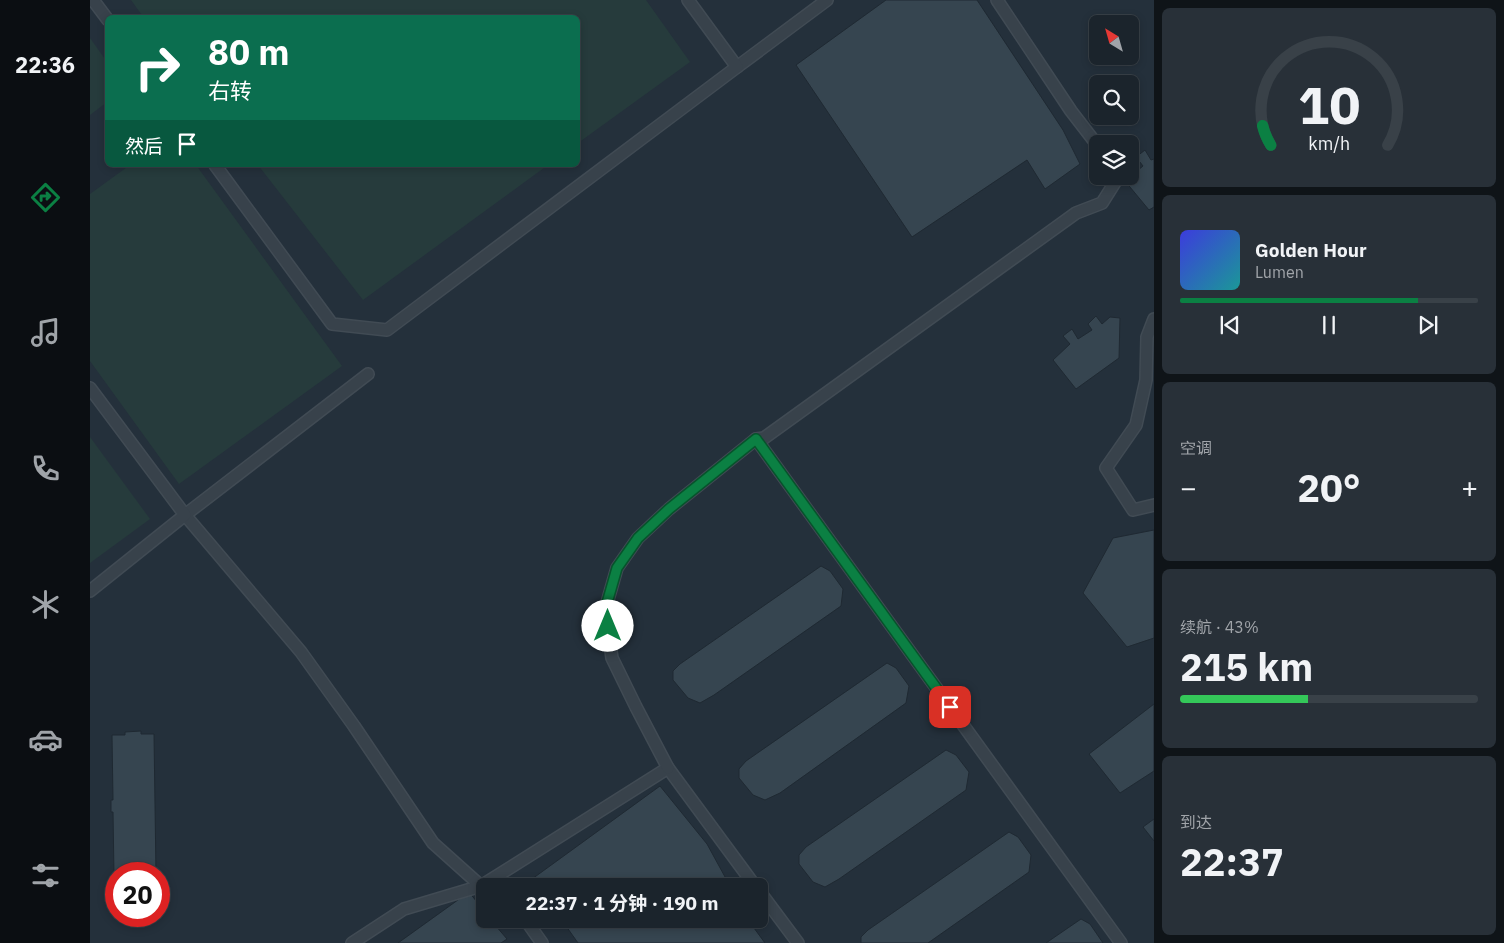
<!DOCTYPE html>
<html lang="zh">
<head>
<meta charset="utf-8">
<style>
  body { margin:0; font-family:"IBM Plex Sans","Noto Sans SC",sans-serif; background:#283038; color:#f1f3f6; height:100vh; display:flex; flex-direction:column; font-size:19px; white-space:nowrap }
  * { box-sizing:border-box; margin:0 }
  p { font-size:16px; color:#a0a4a9 }
  .icon { flex:none; width:28px; height:28px; fill:none; stroke:currentColor; stroke-width:2; stroke-linecap:round; stroke-linejoin:round }
  .map { position:relative; flex:1; overflow:hidden }
  .sheet { display:flex; flex-direction:column; gap:8px; padding:8px; background:#0f1418; width:350px }
  .sheet>* { flex:none }
  .hud { position:absolute; left:15px; top:15px; width:475px; height:152px; border-radius:8px; box-shadow:0 2px 8px #0003,0 0 0 1px #394148; background:#0b6e4f; color:#fff; overflow:hidden }
  .needle { width:32px; rotate:323deg }
  .fabs { position:absolute; left:999px; top:15px; display:grid; gap:10px }
  .fabs a { display:grid; place-items:center; width:50px; height:50px; border-radius:8px; background:#1b242c; box-shadow:0 2px 8px #0003,0 0 0 1px #394148; font-size:25px }
  .speed { position:absolute; left:15px; top:862px; display:flex; gap:10px; font-size:25px; font-weight:700; text-align:center }
  .speed>* { display:grid; place-content:center; width:65px; height:65px; border-radius:50%; background:#1b242c; box-shadow:0 2px 8px #0003,0 0 0 1px #394148; line-height:1 }
  .speed .limit { border:8px solid #d22; background:#fff; color:#111 }
  .pin { position:absolute; display:grid; place-items:center; width:42px; height:42px; color:#fff; margin:-21px; border-radius:10px; box-shadow:0 2px 8px #0006 }
  .me { position:absolute; width:55px; margin:-28px; rotate:0deg; stroke-linejoin:round; filter:drop-shadow(0 0 4px #0008) }
  .turn { display:flex; align-items:center; gap:18px; height:105px; padding:0 20px; font-size:22px }
  .turn .icon { width:65px; height:65px; stroke-width:2.5 }
  .turn b { display:block; font-size:35px; line-height:42px }
  .then { display:flex; align-items:center; height:48px; padding:0 20px; background:#0003; gap:10px; font-size:19px }
  .big { font-size:38px; font-weight:700; line-height:1.1 }
  .sheet .tile { flex:1; display:flex; flex-direction:column; justify-content:center; gap:8px; min-width:0; padding:0 18px; border-radius:8px; background:#283038 }
  .sheet .dial { align-items:center; gap:0 }
  .dial svg { height:130px; overflow:visible; fill:none; stroke:#394148; stroke-width:7; stroke-linecap:round; text-anchor:middle }
  .dial text { fill:#f1f3f6; stroke:none }
  .song { display:flex; align-items:center; gap:15px }
  .cover { width:60px; height:60px; border-radius:8px; background:linear-gradient(135deg,hsl(240 70% 55%),hsl(180 70% 35%)) }
  .played { height:5px; border-radius:2px; background:linear-gradient(90deg,#0b8043 80%,#394148 80%) }
  .keys { display:flex; justify-content:space-around; direction:ltr }
  .heat { display:flex; justify-content:space-between; align-items:center; font-size:28px; direction:ltr }
  .charge { height:8px; border-radius:4px; background:linear-gradient(90deg,#34c759 43%,#394148 0) }
  .trip { position:absolute; left:386px; top:878px; width:292px; height:50px; border-radius:8px; background:#1b242c; box-shadow:0 2px 8px #0003,0 0 0 1px #394148; font-weight:700; line-height:50px; text-align:center }
  main { display:flex; flex:1; min-height:0 }
  .tab-bar { display:flex; flex-direction:column; width:90px; justify-content:space-around; align-items:center; background:#0b0e12; color:#a0a4a9 }
  .tab-bar .icon { width:35px; height:35px }
  .tab-bar .selected { color:#0b8043 }
  .tab-bar b { font-size:22px; color:#f1f3f6 }
  .map>svg:first-child { display:block }
  .green { fill:#263b3c }
  .building { fill:#364550; stroke:#1f2932 }
  .lines { fill:none; stroke-linecap:round; stroke-linejoin:round }
  .service-casing { stroke:#414b54; stroke-width:14 }
  .service { stroke:#38424b; stroke-width:11 }
  .route-casing { stroke:#07532c; stroke-width:12 }
  .route { stroke:#0b8043; stroke-width:9 }
</style>
</head>
<body>
<main>
<nav class="tab-bar">
<b>22:36</b>
<svg class="icon selected" aria-label="directions" viewBox="0 0 24 24"><path d="M12 3l9 9-9 9-9-9zM9 14v-3h6M13 9l2 2-2 2"/></svg>
<svg class="icon" aria-label="music" viewBox="0 0 24 24"><path d="M9 18V5l10-2v13"/><circle cx="6" cy="18" r="3"/><circle cx="16" cy="16" r="3"/></svg>
<svg class="icon" aria-label="phone" viewBox="0 0 24 24"><path d="M5 4h4l2 5-3 2q2 4 5 5l2-3 5 2v4C11 20 4 13 5 4z"/></svg>
<svg class="icon" aria-label="climate" viewBox="0 0 24 24"><path d="M12 3v18M4 7l16 10M4 17L20 7"/></svg>
<svg class="icon" aria-label="car" viewBox="0 0 24 24"><path d="M5 17H2v-5l4-1 3-4h7l3 4 3 1v5h-3M9 17h6M6 11h13"/><circle cx="7" cy="17" r="2"/><circle cx="17" cy="17" r="2"/></svg>
<svg class="icon" aria-label="filters" viewBox="0 0 24 24"><path d="M4 7h16M4 17h16"/><circle cx="9" cy="7" r="2"/><circle cx="15" cy="17" r="2"/></svg>
</nav>
<div class="map">
<svg width="1064" height="943" viewBox="0 0 1064 943">
  <rect width="100%" height="100%" fill="#24303b"/>
  <!-- green -->
  <g class="green">
    <polygon points="41,0 556,0 600,62 488,143 488,18 54,18"/>
    <polygon points="0,38 17,62 17,102 0,115"/>
    <polygon points="40,165 106,165 252,366 89,484 0,361 0,194"/>
    <polygon points="168,165 458,165 273,300"/>
    <polygon points="0,437 60,519 0,563"/>
  </g>
  <!-- building -->
  <g class="building">
    <polygon points="796,0 887,0 973,130 990,164 955,189 937,160 822,237 706,65"/>
    <polygon points="1055,150 1061,160 1064,159 1064,207 1059,210 1035,181 1053,166 1046,157"/>
    <polygon points="1006,316 1012,324 1020,317 1030,318 1029,358 986,389 963,360 980,344 973,336 982,329 988,339 1002,330 998,324"/>
    <polygon points="1064,530 1064,638 1037,647 993,593 1023,538"/>
    <polygon points="731,566 740,571 753,589 751,606 624,695 610,703 598,698 583,680 583,671 590,664"/>
    <polygon points="797,663 806,668 819,686 816,703 690,793 675,800 663,795 649,778 649,769 656,761"/>
    <polygon points="1064,704 1064,771 1030,793 999,754"/>
    <polygon points="51,731 51,734 64,734 66,874 26,874 26,876 24,876 23,812 21,812 21,800 23,800 22,735 35,735 35,732"/>
    <polygon points="856,750 866,755 879,772 876,790 749,879 735,887 723,882 709,864 709,855 716,847"/>
    <polygon points="570,786 617,844 640,886 447,886 442,879"/>
    <polygon points="1064,819 1064,841 1053,827"/>
    <polygon points="919,832 928,837 941,855 939,872 838,943 771,943 771,937 778,930"/>
    <polygon points="379,892 395,912 395,919 400,919 417,939 411,943 308,943"/>
    <polygon points="471,919 658,919 664,928 675,943 488,943"/>
    <polygon points="991,919 1000,924 1013,943 956,943"/>
  </g>
  <g class="lines">
    <defs>
      <g id="service">
        <polyline points="3,0 18,20"/>
        <polyline points="907,0 981,111 1008,146"/>
        <polyline points="647,67 737,0"/>
        <polyline points="125,165 242,324 297,330 647,67 598,0"/>
        <polyline points="1029,176 1012,203 986,213 674,438 666,439 1031,943"/>
        <polyline points="1064,319 1057,337 1056,380 1046,425 1016,468 1043,510 1064,505"/>
        <polyline points="278,374 95,515 211,652 264,726 343,843 391,886 578,768 665,886"/>
        <polyline points="0,388 95,515 0,591"/>
        <polyline points="578,768 546,707 522,658 515,610 527,568 548,538 579,509 666,439"/>
        <polyline points="670,892 708,943"/>
        <polyline points="435,919 452,943"/>
        <polyline points="262,943 314,909 391,886 395,888"/>
      </g>
    </defs>
    <!-- service casing -->
    <use href="#service" class="service-casing"/>
    <!-- service -->
    <use href="#service" class="service"/>
  </g>
  <g class="lines">
    <defs>
      <polyline id="route" points="518,626 515,610 527,568 548,538 579,509 666,439 860,707"/>
    </defs>
    <!-- route casing -->
    <use href="#route" class="route-casing"/>
    <!-- route -->
    <use href="#route" class="route"/>
  </g>
</svg>
<div class="fabs">
<a><svg class="needle" viewBox="-14 -14 28 28"><path d="M0-13l5 13h-10z" fill="#e53935"/><path d="M0 13l5-13h-10z" fill="#a0a4a9"/></svg></a>
<a><svg class="icon" aria-label="search" viewBox="0 0 24 24"><circle cx="10" cy="10" r="6"/><path d="M15 15l6 6"/></svg></a>
<a><svg class="icon" aria-label="layers" viewBox="0 0 24 24"><path d="M12 4l9 5-9 5-9-5zM3 14l9 5 9-5"/></svg></a>
</div>
<div class="speed"><div class="limit">20</div></div>
<div class="pin" style="left:860px;top:707px;background:#d93025"><svg class="icon" aria-label="arrive" viewBox="0 0 24 24"><path d="M6 21V4h12l-3 4 3 4H6"/></svg></div>
<svg class="me" style="left:518px;top:626px" viewBox="-20 -20 40 40"><circle r="19" fill="#fff"/><path d="M0-13L10 11 0 6-10 11z" fill="#0b8043"/></svg>
<div class="trip">22:37 · 1 分钟 · 190 m</div>
<div class="hud">
<div class="turn"><svg class="icon" aria-label="right" viewBox="0 0 24 24"><path d="M7 20v-9h11M14 6l5 5-5 5"/></svg><div><b>80 m</b>右转</div></div>
<div class="then">然后<svg class="icon" aria-label="arrive" viewBox="0 0 24 24"><path d="M6 21V4h12l-3 4 3 4H6"/></svg></div>
</div>
</div>
<section class="sheet">
<div class="tile dial"><svg viewBox="0 0 100 80">
<path d="M14 69A42 42 0 1 1 86 69"/>
<path d="M14 69A42 42 0 0 1 9 57" stroke="#0b8043"/>
<text x="50" y="56" font-size="32" font-weight="700">10</text>
<text x="50" y="72" font-size="11">km/h</text>
</svg></div>
<div class="tile">
<div class="song"><i class="cover"></i><div><b>Golden Hour</b><p>Lumen</p></div></div>
<div class="played"></div>
<div class="keys"><svg class="icon" aria-label="previous" viewBox="0 0 24 24"><path d="M18 5L8 12l10 7zM5 5v14"/></svg><svg class="icon" aria-label="pause" viewBox="0 0 24 24"><path d="M8 5v14M16 5v14"/></svg><svg class="icon" aria-label="next" viewBox="0 0 24 24"><path d="M6 5l10 7-10 7zM19 5v14"/></svg></div>
</div>
<div class="tile"><p>空调</p>
<div class="heat"><a>−</a><b class="big">20°</b><a>+</a></div>
</div>
<div class="tile"><p>续航 · 43%</p><b class="big">215 km</b><div class="charge"></div></div>
<div class="tile"><p>到达</p><b class="big">22:37</b></div>
</section>
</main>
</body>
</html>
